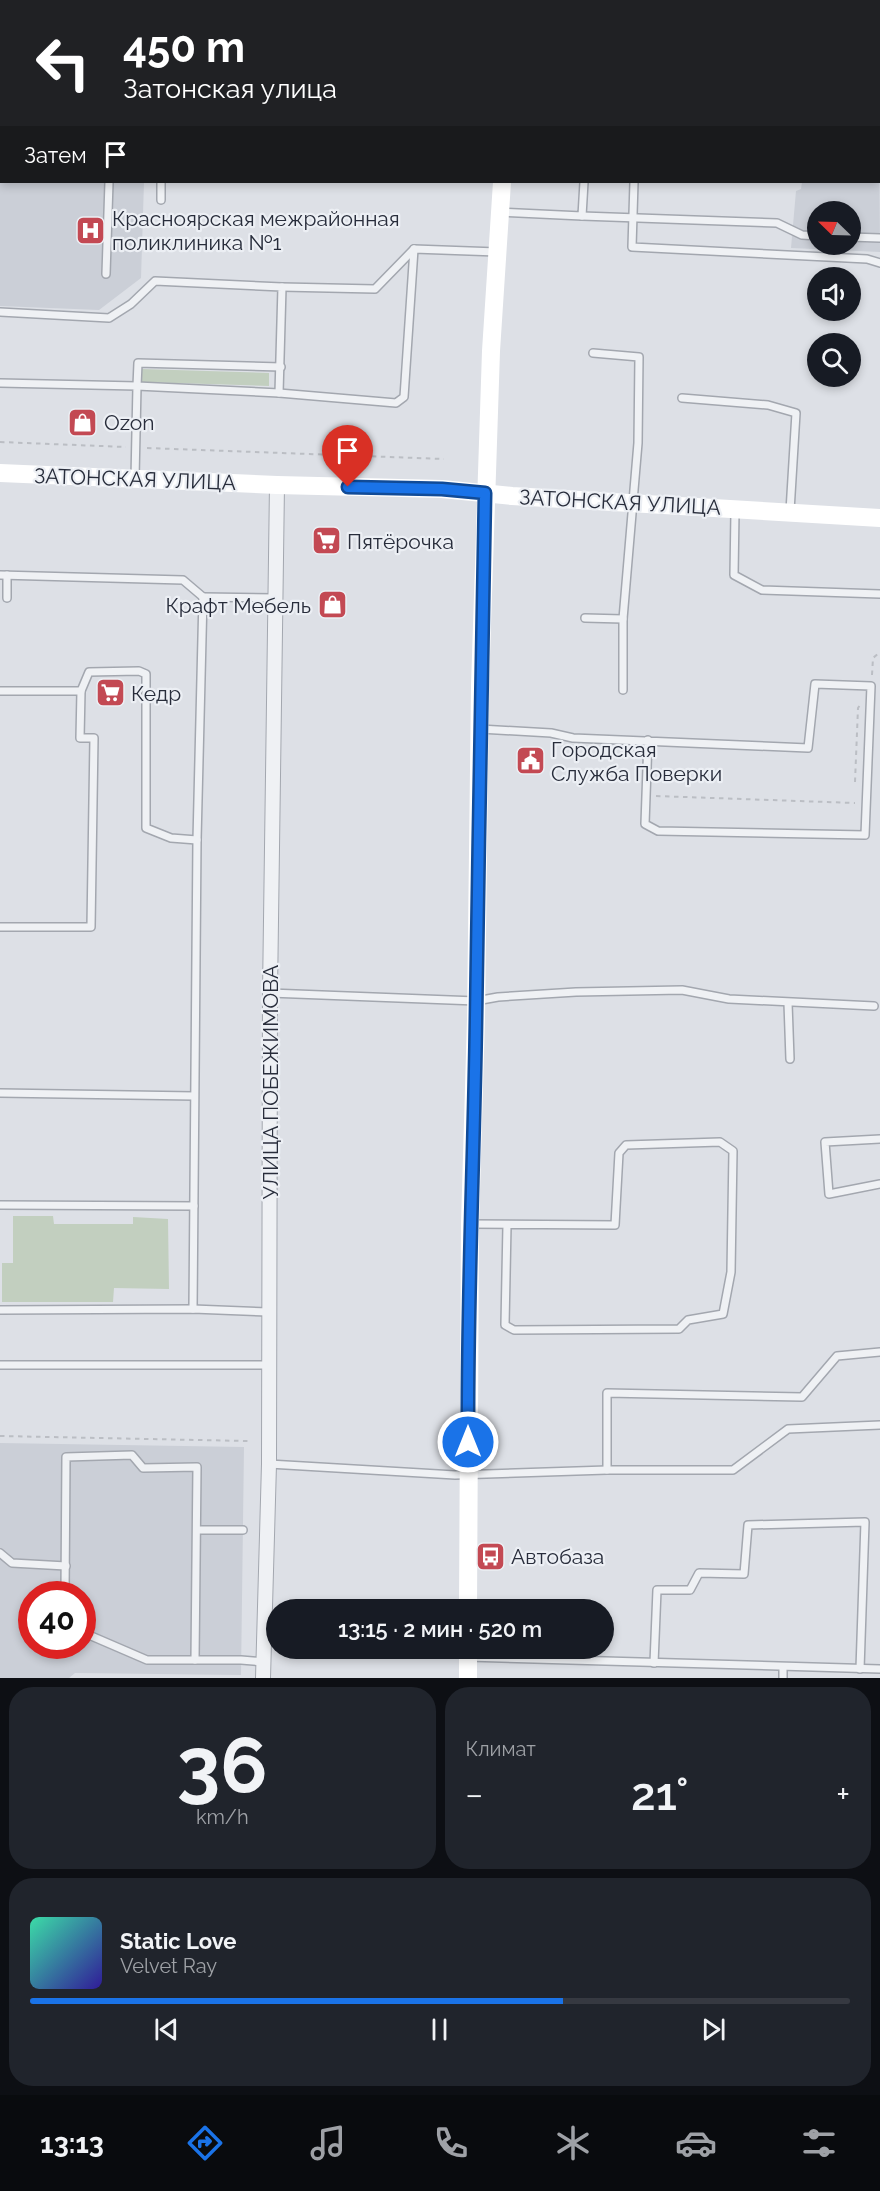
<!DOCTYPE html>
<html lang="ru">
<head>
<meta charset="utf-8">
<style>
  body { margin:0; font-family:Raleway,sans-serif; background:#20242c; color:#f1f3f6; height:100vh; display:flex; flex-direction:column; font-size:22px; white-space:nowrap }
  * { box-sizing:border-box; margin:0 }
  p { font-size:20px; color:#9ea1a6 }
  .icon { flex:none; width:33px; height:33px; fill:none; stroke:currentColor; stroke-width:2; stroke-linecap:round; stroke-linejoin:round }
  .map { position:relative; height:1678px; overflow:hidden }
  .sheet { display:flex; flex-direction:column; gap:9px; padding:9px; background:#0d0f14; flex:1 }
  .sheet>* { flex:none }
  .hud { position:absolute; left:0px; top:0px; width:880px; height:183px; box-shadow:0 3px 9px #0003; background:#202124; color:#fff; overflow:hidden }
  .needle { width:39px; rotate:293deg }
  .fabs { position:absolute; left:807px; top:201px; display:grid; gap:12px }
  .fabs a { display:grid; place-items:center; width:54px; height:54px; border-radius:50%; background:#171b24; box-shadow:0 3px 9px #0003; font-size:30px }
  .speed { position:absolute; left:18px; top:1581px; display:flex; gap:12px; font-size:30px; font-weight:700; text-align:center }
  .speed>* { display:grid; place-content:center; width:78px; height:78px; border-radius:50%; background:#171b24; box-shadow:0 3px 9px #0003; line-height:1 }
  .speed .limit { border:9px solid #d22; background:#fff; color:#111 }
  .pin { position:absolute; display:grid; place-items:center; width:51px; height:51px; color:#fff; margin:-62px -26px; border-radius:50% 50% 50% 0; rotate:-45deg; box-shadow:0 0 6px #0007 }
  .pin .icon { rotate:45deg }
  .me { position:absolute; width:66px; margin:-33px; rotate:0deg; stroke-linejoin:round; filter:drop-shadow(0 0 4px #0008) }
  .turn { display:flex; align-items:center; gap:21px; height:126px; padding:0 24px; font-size:27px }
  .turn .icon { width:78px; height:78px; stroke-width:2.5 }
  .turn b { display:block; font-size:42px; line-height:51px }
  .then { display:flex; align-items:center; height:57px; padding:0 24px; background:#0003; gap:12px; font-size:22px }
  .big { font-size:45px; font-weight:600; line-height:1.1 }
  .sheet .tile { flex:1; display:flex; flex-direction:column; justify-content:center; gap:9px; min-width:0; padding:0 21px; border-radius:24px; background:#20242c }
  .sheet .dial { align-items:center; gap:0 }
  .dial b { font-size:78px; line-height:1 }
  .song { display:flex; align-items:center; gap:18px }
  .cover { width:72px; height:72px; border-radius:9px; background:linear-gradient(135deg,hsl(160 70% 55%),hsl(250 70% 35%)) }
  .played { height:6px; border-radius:3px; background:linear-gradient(90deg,#1a73e8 65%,#363941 65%) }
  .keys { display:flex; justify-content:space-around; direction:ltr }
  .heat { display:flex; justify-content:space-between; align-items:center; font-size:33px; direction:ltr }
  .sheet .tiles { flex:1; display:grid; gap:9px; grid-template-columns:1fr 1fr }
  .tile:last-child { grid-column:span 2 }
  .trip { position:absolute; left:266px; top:1599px; width:348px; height:60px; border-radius:30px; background:#171b24; box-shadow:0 3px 9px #0003; font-weight:600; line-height:60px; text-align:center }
  .dock { display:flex; height:96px; justify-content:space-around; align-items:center; background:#090b0e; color:#9ea1a6 }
  .dock .icon { width:42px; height:42px }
  .dock .current { color:#1a73e8 }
  .dock b { font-size:27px; color:#f1f3f6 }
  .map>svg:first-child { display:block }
  .built { fill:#cbcfd7; fill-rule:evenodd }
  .green { fill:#c2cfbf }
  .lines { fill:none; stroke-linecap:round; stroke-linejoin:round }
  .lane-casing { stroke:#a3a7af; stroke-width:10 }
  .street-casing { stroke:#a3a7af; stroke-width:16 }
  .path { stroke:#bbbec4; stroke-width:2; stroke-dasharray:4.5 4.5; stroke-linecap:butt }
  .lane { stroke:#eff1f4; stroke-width:7 }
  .street { stroke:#eff1f4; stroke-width:14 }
  .secondary { stroke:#fff; stroke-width:18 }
  .route-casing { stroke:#114b97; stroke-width:15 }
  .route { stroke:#1a73e8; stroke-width:10 }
  .labels { text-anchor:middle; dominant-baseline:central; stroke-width:4.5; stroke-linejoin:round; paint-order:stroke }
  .poi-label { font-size:21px; fill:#282d3b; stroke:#eceff4; text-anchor:start }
  .street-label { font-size:21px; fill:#282d3b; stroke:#eceff4 }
</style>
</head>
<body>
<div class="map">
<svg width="880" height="1678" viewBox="0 0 880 1678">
  <rect width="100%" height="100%" fill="#dde0e6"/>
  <!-- built -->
  <g class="built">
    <polygon points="0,59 2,182 144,182 141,278 99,310 0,306"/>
    <path d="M879,115l1,137 -89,-4 5,-57 5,-2 1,-7h77zM818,212h32v32h-32z"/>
    <path d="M0,1443l244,4 -3,228 -166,-2 -6,5h-69zM32,1594h50v52h-50z"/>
  </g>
  <!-- green -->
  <g class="green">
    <polygon points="142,369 269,373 269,386 142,382"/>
    <polygon points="13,1216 53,1216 54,1224 133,1224 133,1217 168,1219 169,1289 114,1288 113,1302 2,1302 2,1263 13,1263"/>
  </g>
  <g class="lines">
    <defs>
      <g id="lane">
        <polyline points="608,0 626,2"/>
        <polyline points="58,2 59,0"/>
        <polyline points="158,2 158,0"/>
        <polyline points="374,2 374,0"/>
        <polyline points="428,2 429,0"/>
        <polyline points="0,12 2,13"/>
        <polyline points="879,17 880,17"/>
        <polyline points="879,66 880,66"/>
        <polyline points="634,182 632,247 867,259 880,263"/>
        <polyline points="161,200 161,182"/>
        <polyline points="500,212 582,216 584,182"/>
        <polyline points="582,216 777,223 802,235 818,236"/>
        <polyline points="850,237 880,238"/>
        <polyline points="106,274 109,182"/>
        <polyline points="282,287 375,289 414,249"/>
        <polyline points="0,312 109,318 131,304 155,281 282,287 279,393"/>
        <polyline points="593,353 639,357 638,443 623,619 623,690"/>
        <polyline points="281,367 138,363 137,386 279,393 396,403 404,397 414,249 497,252"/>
        <polyline points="0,383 137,386 135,478"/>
        <polyline points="682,398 768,405 796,413 790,511"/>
        <polyline points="735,512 734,575 762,590 880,594"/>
        <polyline points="0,575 183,580 203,597"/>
        <polyline points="7,598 7,575"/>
        <polyline points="585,618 623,619"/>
        <polyline points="0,691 81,691"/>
        <polyline points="480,729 551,733 573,738 808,748 815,684 871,686 865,835 658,831 645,824 648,740"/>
        <polyline points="0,927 91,927 94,738 80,738 81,691 89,672 139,671 146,674 146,828 171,838 197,840"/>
        <polyline points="270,993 476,1001 498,997 576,992 682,990 729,999 874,1006"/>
        <polyline points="788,1003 790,1059"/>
        <polyline points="0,1093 194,1096"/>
        <polyline points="880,1139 825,1142 829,1194 880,1184"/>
        <polyline points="0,1205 194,1206"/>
        <polyline points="470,1224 615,1225 619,1153 626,1145 720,1142 733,1151 731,1272 723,1314 688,1320 679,1329 514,1330 505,1325 507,1225"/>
        <polyline points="193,1309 197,840 203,597 274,598"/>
        <polyline points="0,1310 193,1309 268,1312"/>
        <polyline points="0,1365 268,1365"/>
        <polyline points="269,1464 455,1475 607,1470 733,1470 788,1429 880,1425"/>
        <polyline points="607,1470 607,1393 802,1397 837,1356 880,1352"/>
        <polyline points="197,1530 243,1530"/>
        <polyline points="0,1553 12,1563 66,1566"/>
        <polyline points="65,1594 66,1457 132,1455 143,1468 197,1467 195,1660"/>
        <polyline points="82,1632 147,1660 241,1660 264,1662"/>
        <polyline points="468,1657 880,1669"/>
        <polyline points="654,1663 657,1590 690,1590 699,1573 744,1574 748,1525 865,1522 860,1669"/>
        <polyline points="783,1678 783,1667"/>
      </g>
      <polyline id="street" points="263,1678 269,1464 270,993 277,485"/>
    </defs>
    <!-- lane casing -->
    <use href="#lane" class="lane-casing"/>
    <!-- street casing -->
    <use href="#street" class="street-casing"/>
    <!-- path -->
    <g class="path">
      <polyline points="0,442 126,447"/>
      <polyline points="147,448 444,459"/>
      <polyline points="872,675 873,658 880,652"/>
      <polyline points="855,782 858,708 860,705"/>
      <polyline points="656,796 855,803"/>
      <polyline points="0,1436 248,1441"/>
    </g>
    <!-- lane -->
    <use href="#lane" class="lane"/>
    <!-- street -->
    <use href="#street" class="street"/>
    <!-- secondary -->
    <g class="secondary">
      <polyline points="510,2 510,0"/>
      <polyline points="0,473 277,485 442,489 512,496 880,518"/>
      <polyline points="468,1610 470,1224 476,1019 480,686 491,351 502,182"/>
      <polyline points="468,1678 468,1648"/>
    </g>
  </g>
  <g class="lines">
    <defs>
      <path id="route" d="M348,487l94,2 43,4c-4,175 -6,350 -9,525 -2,141 -9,283 -8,424"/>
    </defs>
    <!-- route casing -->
    <use href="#route" class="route-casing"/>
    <!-- route -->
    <use href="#route" class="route"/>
  </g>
  <!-- icons -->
  <defs>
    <symbol id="hospital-square" viewBox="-11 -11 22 22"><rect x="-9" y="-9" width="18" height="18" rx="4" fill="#c34953" stroke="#eceff4"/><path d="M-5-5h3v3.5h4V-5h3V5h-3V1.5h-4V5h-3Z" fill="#fff"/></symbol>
    <symbol id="shop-square" viewBox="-11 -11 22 22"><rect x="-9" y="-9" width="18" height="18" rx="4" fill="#c34953" stroke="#eceff4"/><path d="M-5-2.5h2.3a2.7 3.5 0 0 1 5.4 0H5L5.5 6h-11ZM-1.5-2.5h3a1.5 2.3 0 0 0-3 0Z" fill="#fff"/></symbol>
    <symbol id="supermarket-square" viewBox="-11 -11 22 22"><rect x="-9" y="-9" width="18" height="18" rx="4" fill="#c34953" stroke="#eceff4"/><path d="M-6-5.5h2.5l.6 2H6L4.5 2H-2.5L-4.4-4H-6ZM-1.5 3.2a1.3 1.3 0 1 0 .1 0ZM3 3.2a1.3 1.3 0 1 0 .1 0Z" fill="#fff"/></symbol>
    <symbol id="civic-square" viewBox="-11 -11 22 22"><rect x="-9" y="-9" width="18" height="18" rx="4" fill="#c34953" stroke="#eceff4"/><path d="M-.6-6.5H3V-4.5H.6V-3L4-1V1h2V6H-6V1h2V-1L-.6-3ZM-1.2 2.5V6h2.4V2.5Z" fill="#fff"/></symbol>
    <symbol id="bus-square" viewBox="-11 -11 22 22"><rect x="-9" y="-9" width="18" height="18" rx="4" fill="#c34953" stroke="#eceff4"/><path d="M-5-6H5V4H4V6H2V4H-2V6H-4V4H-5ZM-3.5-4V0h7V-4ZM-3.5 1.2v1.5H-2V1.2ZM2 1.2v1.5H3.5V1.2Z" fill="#fff"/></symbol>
  </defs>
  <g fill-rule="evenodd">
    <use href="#hospital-square" x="74" y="214" width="33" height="33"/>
    <use href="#shop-square" x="66" y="406" width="33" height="33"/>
    <use href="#supermarket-square" x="310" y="524" width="33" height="33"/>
    <use href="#shop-square" x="316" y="588" width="33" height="33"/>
    <use href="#supermarket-square" x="94" y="676" width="33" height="33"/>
    <use href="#civic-square" x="514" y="744" width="33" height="33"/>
    <use href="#bus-square" x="474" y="1540" width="33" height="33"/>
  </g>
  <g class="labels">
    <!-- poi labels -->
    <g class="poi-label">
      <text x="112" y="218">Красноярская межрайонная<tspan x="112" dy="24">поликлиника №1</tspan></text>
      <text x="104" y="422">Ozon</text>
      <text x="347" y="541">Пятёрочка</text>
      <text x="311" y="605" text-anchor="end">Крафт Мебель</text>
      <text x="131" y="693">Кедр</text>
      <text x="551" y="749">Городская<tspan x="551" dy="24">Служба Поверки</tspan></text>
      <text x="511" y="1556">Автобаза</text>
    </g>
    <!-- street labels -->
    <g class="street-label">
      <text transform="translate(135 479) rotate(2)">ЗАТОНСКАЯ УЛИЦА</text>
      <text transform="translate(620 502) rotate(3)">ЗАТОНСКАЯ УЛИЦА</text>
      <text transform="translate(270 1082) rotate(-90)">УЛИЦА ПОБЕЖИМОВА</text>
    </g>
  </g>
</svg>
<div class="fabs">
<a><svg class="needle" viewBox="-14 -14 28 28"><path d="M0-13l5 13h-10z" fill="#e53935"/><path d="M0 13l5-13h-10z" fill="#9ea1a6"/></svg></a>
<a><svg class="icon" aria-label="sound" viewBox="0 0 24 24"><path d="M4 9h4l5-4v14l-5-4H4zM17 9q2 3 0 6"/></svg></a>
<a><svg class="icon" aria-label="search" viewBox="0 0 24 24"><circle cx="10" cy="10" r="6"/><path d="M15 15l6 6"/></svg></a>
</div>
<div class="speed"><div class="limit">40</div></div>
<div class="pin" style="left:348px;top:487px;background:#d93025"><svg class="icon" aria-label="arrive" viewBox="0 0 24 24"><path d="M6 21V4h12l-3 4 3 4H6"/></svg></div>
<svg class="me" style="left:468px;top:1442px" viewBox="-20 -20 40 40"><circle r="17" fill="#1a73e8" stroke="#fff" stroke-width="3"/><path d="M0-11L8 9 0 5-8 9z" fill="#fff"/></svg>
<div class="trip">13:15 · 2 мин · 520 m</div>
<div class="hud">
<div class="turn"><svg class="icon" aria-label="left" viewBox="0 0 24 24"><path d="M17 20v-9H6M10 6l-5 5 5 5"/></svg><div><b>450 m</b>Затонская улица</div></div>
<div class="then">Затем<svg class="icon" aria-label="arrive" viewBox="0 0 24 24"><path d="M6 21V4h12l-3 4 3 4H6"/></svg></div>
</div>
</div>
<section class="sheet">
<div class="tiles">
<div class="tile dial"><b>36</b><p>km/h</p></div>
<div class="tile"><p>Климат</p>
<div class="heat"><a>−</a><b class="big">21°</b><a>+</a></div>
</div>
<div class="tile">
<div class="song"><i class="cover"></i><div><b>Static Love</b><p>Velvet Ray</p></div></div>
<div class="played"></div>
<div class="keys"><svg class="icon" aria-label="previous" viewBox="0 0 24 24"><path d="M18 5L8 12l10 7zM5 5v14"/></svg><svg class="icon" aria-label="pause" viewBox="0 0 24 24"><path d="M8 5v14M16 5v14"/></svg><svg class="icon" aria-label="next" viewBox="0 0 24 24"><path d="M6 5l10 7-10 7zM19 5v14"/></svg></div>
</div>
</div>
</section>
<nav class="dock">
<b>13:13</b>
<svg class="icon current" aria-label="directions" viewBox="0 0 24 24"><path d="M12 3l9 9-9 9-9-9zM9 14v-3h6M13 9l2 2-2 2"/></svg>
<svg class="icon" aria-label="music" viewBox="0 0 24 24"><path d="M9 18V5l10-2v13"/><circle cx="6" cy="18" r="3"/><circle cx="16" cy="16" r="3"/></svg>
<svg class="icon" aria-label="phone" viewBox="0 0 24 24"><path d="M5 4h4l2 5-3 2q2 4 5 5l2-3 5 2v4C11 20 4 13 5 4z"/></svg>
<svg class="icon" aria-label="climate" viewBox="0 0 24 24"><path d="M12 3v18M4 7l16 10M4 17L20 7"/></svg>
<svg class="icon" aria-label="car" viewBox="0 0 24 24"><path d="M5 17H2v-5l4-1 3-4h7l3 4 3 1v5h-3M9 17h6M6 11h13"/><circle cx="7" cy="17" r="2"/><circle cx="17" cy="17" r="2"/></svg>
<svg class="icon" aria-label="filters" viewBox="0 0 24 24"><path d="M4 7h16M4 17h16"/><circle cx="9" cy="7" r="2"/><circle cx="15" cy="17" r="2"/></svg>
</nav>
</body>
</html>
